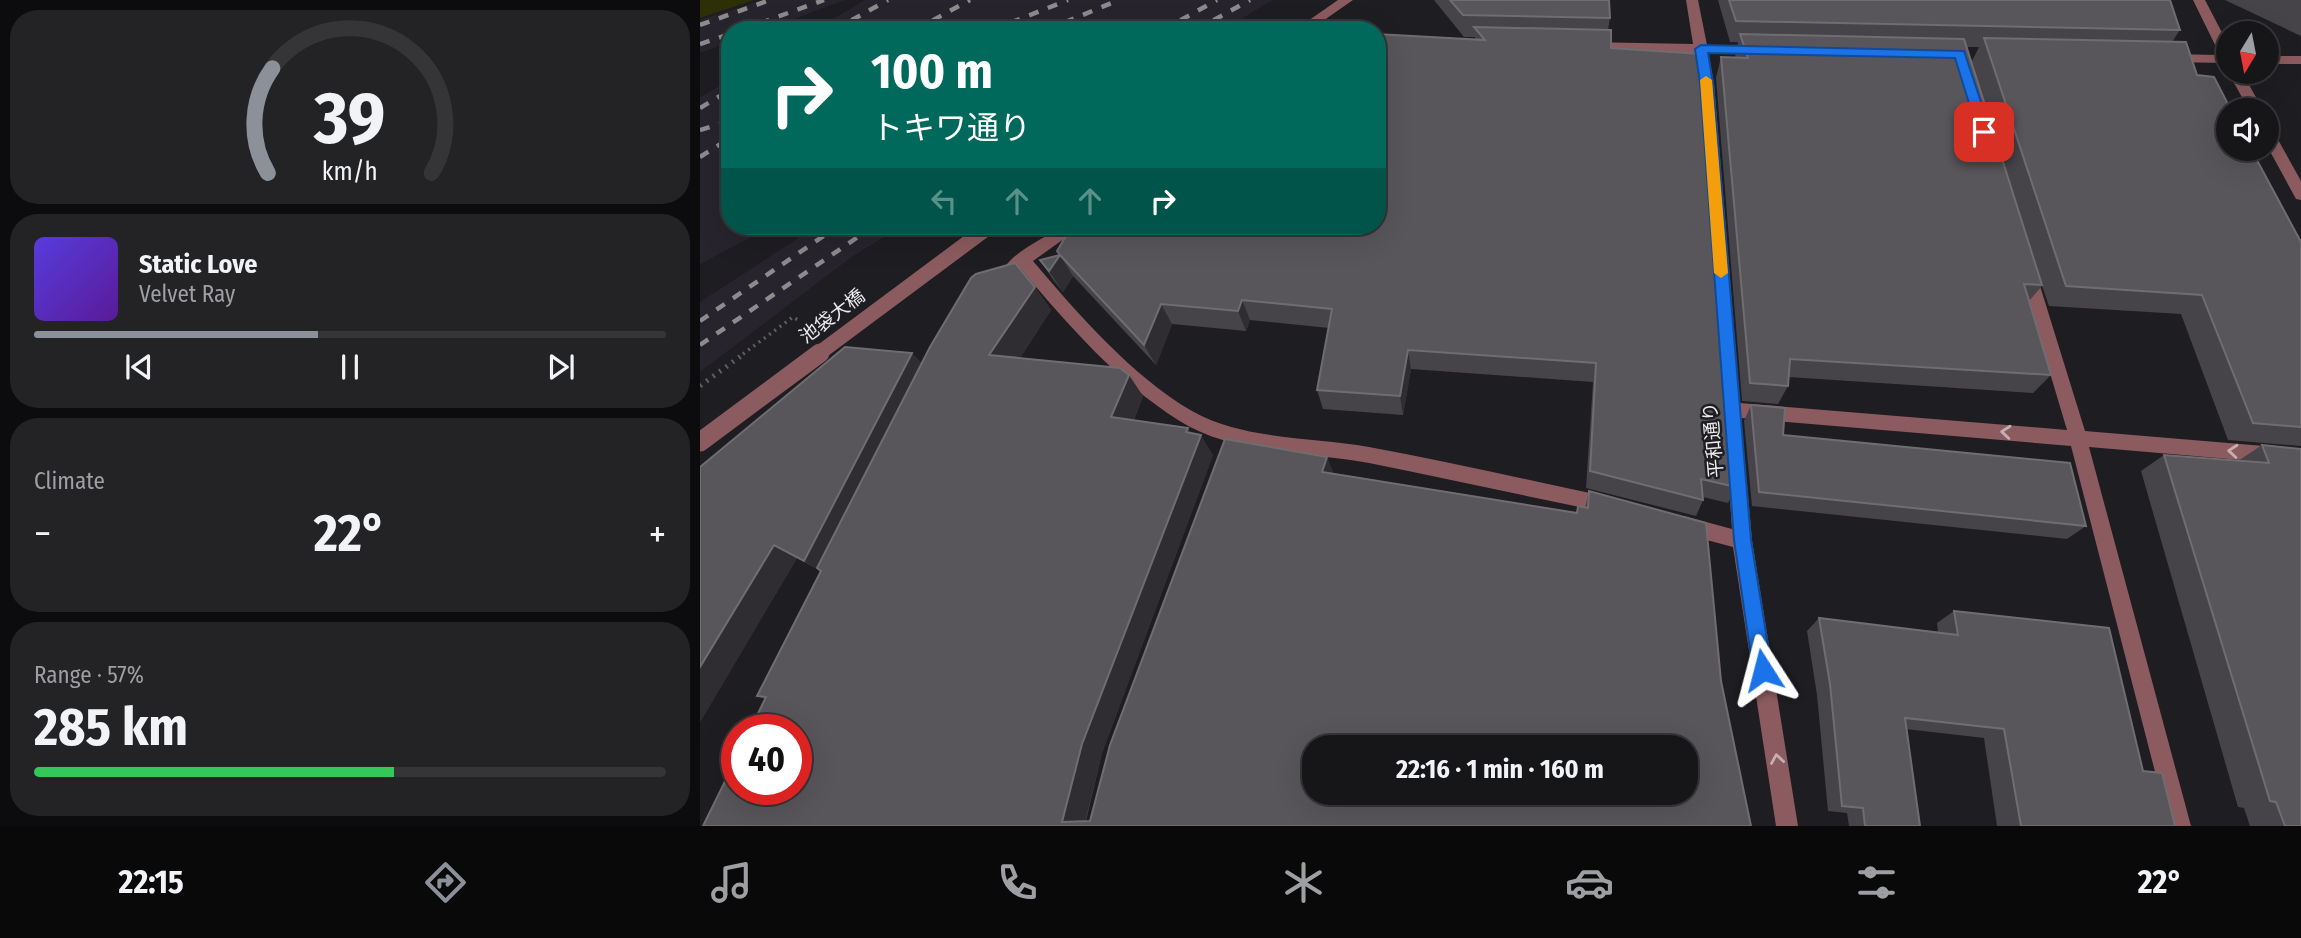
<!DOCTYPE html>
<html lang="en">
<head>
<meta charset="utf-8">
<style>
  body { margin:0; font-family:"Fira Sans Condensed","Noto Sans JP",sans-serif; background:#232326; color:#f1f3f6; height:100vh; display:flex; flex-direction:column; font-size:26px; white-space:nowrap }
  * { box-sizing:border-box; margin:0 }
  p { font-size:23px; color:#9e9fa2 }
  .icon { flex:none; width:38px; height:38px; fill:none; stroke:currentColor; stroke-width:2; stroke-linecap:round; stroke-linejoin:round }
  .map { position:relative; flex:1; overflow:hidden }
  .drawer { display:flex; flex-direction:column; gap:10px; padding:10px; background:#0c0c0e; width:700px }
  .drawer>* { flex:none }
  .top-card { position:absolute; left:21px; top:21px; width:665px; height:214px; border-radius:28px; box-shadow:0 7px 28px #0002,0 0 0 2px #353538; background:#00695c; color:#fff; overflow:hidden }
  .needle { width:46px; rotate:190deg }
  .tools { position:absolute; left:1516px; top:21px; display:grid; gap:14px }
  .tools a { display:grid; place-items:center; width:63px; height:63px; border-radius:50%; background:#161619; box-shadow:0 7px 28px #0002,0 0 0 2px #353538; font-size:35px }
  .speed { position:absolute; left:21px; top:714px; display:flex; gap:14px; font-size:35px; font-weight:700; text-align:center }
  .speed>* { display:grid; place-content:center; width:91px; height:91px; border-radius:50%; background:#161619; box-shadow:0 7px 28px #0002,0 0 0 2px #353538; line-height:1 }
  .speed .limit { border:10px solid #d22; background:#fff; color:#111 }
  .pin { position:absolute; display:grid; place-items:center; width:60px; height:60px; color:#fff; margin:-30px; border-radius:14px; box-shadow:0 4px 10px #0006 }
  .me { position:absolute; width:77px; margin:-38px; rotate:351deg; stroke-linejoin:round; filter:drop-shadow(0 0 5px #0008) }
  .turn { display:flex; align-items:center; gap:24px; height:147px; padding:0 35px; font-size:32px }
  .turn .icon { width:91px; height:91px; stroke-width:2.5 }
  .turn b { display:block; font-size:49px; line-height:60px }
  .lanes { display:flex; align-items:center; height:66px; padding:0 35px; background:#0003; justify-content:center; gap:35px; direction:ltr }
  .lanes .off { opacity:.35 }
  .big { font-size:52px; font-weight:700; line-height:1.1 }
  .drawer .widget { flex:1; display:flex; flex-direction:column; justify-content:center; gap:10px; min-width:0; padding:0 24px; border-radius:28px; background:#232326 }
  .drawer .dial { align-items:center; gap:0 }
  .dial svg { height:182px; overflow:visible; fill:none; stroke:#353538; stroke-width:7; stroke-linecap:round; text-anchor:middle }
  .dial text { fill:#f1f3f6; stroke:none }
  .song { display:flex; align-items:center; gap:21px }
  .cover { width:84px; height:84px; border-radius:10px; background:linear-gradient(135deg,hsl(250 70% 55%),hsl(270 70% 35%)) }
  .played { height:7px; border-radius:4px; background:linear-gradient(90deg,#8c9099 45%,#353538 45%) }
  .keys { display:flex; justify-content:space-around; direction:ltr }
  .heat { display:flex; justify-content:space-between; align-items:center; font-size:38px; direction:ltr }
  .charge { height:10px; border-radius:5px; background:linear-gradient(90deg,#34c759 57%,#353538 0) }
  .trip { position:absolute; left:602px; top:735px; width:396px; height:70px; border-radius:28px; background:#161619; box-shadow:0 7px 28px #0002,0 0 0 2px #353538; font-weight:700; line-height:70px; text-align:center }
  .dock { display:flex; height:112px; justify-content:space-around; align-items:center; background:#09090a; color:#9e9fa2 }
  .dock .icon { width:49px; height:49px }
  .dock .current { color:#8c9099 }
  .dock b { font-size:32px; color:#f1f3f6 }
  main { display:flex; flex:1; min-height:0 }
  .map>svg:first-child { display:block }
  .built { fill:#28242d }
  .green { fill:#2d2f06 }
  .lines { fill:none; stroke-linecap:round; stroke-linejoin:round }
  .path-far1 { stroke:#5f5e61; stroke-width:3.5; stroke-dasharray:2 4.5; stroke-linecap:butt }
  .path { stroke:#5f5e61; stroke-width:5; stroke-dasharray:2 6; stroke-linecap:butt }
  .minor { fill:#8b5b5f; fill-rule:evenodd }
  .rail { stroke:#8c8b8d; stroke-width:4.5; stroke-dasharray:10 10; stroke-linecap:butt }
  .minor-bridge-far1 { stroke:#8b5b5f; stroke-width:15 }
  .minor-bridge { stroke:#8b5b5f; stroke-width:19 }
  .wall { fill:#464448; fill-rule:evenodd }
  .shaded-wall { fill:#2f2d31 }
  .building { fill:#58565a; stroke:#6f6d70; stroke-width:2; fill-rule:evenodd }
  .oneway { stroke:#c4b0b3 }
  .route { fill:#1a73e8; stroke:#114b97; stroke-width:2 }
  .slow { fill:#f59e0b }
  .labels { text-anchor:middle; dominant-baseline:central; stroke-width:5; stroke-linejoin:round; paint-order:stroke }
  .street-label { font-size:19px; fill:#eae9eb; stroke:#1e1d21 }
</style>
</head>
<body>
<main>
<section class="drawer">
<div class="widget dial"><svg viewBox="0 0 100 80">
<path d="M14 69A42 42 0 1 1 86 69"/>
<path d="M14 69A42 42 0 0 1 16 23" stroke="#8c9099"/>
<text x="50" y="56" font-size="32" font-weight="700">39</text>
<text x="50" y="72" font-size="11">km/h</text>
</svg></div>
<div class="widget">
<div class="song"><i class="cover"></i><div><b>Static Love</b><p>Velvet Ray</p></div></div>
<div class="played"></div>
<div class="keys"><svg class="icon" aria-label="previous" viewBox="0 0 24 24"><path d="M18 5L8 12l10 7zM5 5v14"/></svg><svg class="icon" aria-label="pause" viewBox="0 0 24 24"><path d="M8 5v14M16 5v14"/></svg><svg class="icon" aria-label="next" viewBox="0 0 24 24"><path d="M6 5l10 7-10 7zM19 5v14"/></svg></div>
</div>
<div class="widget"><p>Climate</p>
<div class="heat"><a>−</a><b class="big">22°</b><a>+</a></div>
</div>
<div class="widget"><p>Range · 57%</p><b class="big">285 km</b><div class="charge"></div></div>
</section>
<div class="map">
<svg width="1601" height="826" viewBox="0 0 1601 826">
  <rect width="100%" height="100%" fill="#1e1d21"/>
  <!-- built -->
  <g class="built">
    <polygon points="63,0 145,0 64,30 30,30 30,42 0,53 0,20"/>
    <polygon points="165,0 573,0 523,30 114,30"/>
    <polygon points="30,80 30,226 72,226 0,264 0,97"/>
    <polygon points="117,226 202,226 153,256 0,372 0,302"/>
  </g>
  <!-- green -->
  <polygon class="green" points="0,0 54,0 0,18"/>
  <g class="lines">
    <!-- path-far1 -->
    <polyline class="path-far1" points="43,354 93,317 98,320"/>
    <!-- path -->
    <polyline class="path" points="0,386 45,353"/>
    <!-- minor -->
    <g class="minor">
      <polygon points="638,0 653,0 610,30 595,30"/>
      <polygon points="986,0 998,0 1007,45 1058,46 1065,50 1058,54 1008,53 1014,83 1040,403 1367,430 1320,273 1328,267 1336,273 1385,431 1601,449 1601,465 1389,447 1491,826 1469,826 1371,446 1041,418 1052,540 1098,826 1076,826 1033,547 984,534 977,531 975,525 977,519 984,516 1032,529 1000,83 995,53 887,50 880,46 887,42 993,44"/>
      <polygon points="1493,0 1505,0 1528,44 1528,63 1468,62 1461,58 1468,54 1520,55"/>
      <rect x="1566" y="56" width="35" height="8"/>
      <polygon points="1528,72 1542,72 1563,110 1549,110"/>
      <polygon points="1566,125 1571,127 1601,181 1601,200 1596,199 1566,144"/>
      <path d="M363,226h19l-49,35c45,53 99,115 159,150 51,29 119,26 177,36 80,15 160,33 240,50l7,2 2,6 -2,6 -7,2c-80,-16 -160,-34 -240,-50 -62,-11 -136,-8 -191,-43 -61,-39 -110,-95 -157,-151l-8,4 -6,-2 -2,-4c11,-17 40,-29 58,-41z"/>
    </g>
    <!-- rail -->
    <g class="rail">
      <polyline points="0,25 70,0"/>
      <polyline points="41,30 124,0"/>
      <polyline points="134,30 188,0"/>
      <polyline points="215,30 270,0"/>
      <polyline points="292,30 368,0"/>
      <polyline points="346,30 419,0"/>
      <polyline points="463,30 517,0"/>
      <polyline points="496,30 550,0"/>
      <polyline points="0,44 30,34"/>
      <polyline points="0,108 30,90"/>
      <polyline points="0,130 30,121"/>
      <polyline points="0,157 30,138"/>
      <polyline points="0,321 138,226"/>
      <polyline points="0,345 174,226"/>
    </g>
    <!-- minor-bridge-far1 -->
    <polyline class="minor-bridge-far1" points="118,354 290,226"/>
    <!-- minor-bridge -->
    <polyline class="minor-bridge" points="0,442 120,353"/>
  </g>
  <!-- wall -->
  <g class="wall">
    <polygon points="734,0 909,0 910,18 908,30 911,48 1036,487 1028,503 1003,497 1003,500 996,516 886,488 893,382 711,369 703,415 623,409 617,390 629,328 550,320 546,331 472,324 456,365 373,276 363,292 354,281 340,260 359,255 357,251 677,226 775,39 775,37 764,37"/>
    <path d="M1018,0h452l10,30 -8,12 25,33 104,167v204l-73,-6 -47,-126 -132,-8 -7,-20 -13,15 22,74 -18,18 -245,-16v9l-10,18 -36,-3 -26,-323 5,-21h14l3,-15h-8zM1267,47h12l-7,14z"/>
    <polygon points="1525,0 1601,0 1601,36"/>
    <polygon points="335,287 351,310 320,358 443,396 434,420 491,433 513,455 402,753 386,821 390,821 627,457 633,473 877,513 885,508 889,491 1021,681 1051,826 3,826 65,699 57,696 121,571 97,558 0,722 0,467 222,363"/>
    <polygon points="1051,405 1083,435 1386,526 1367,539 1052,506 1044,421"/>
    <polygon points="1562,445 1601,449 1601,826 1550,826 1544,808 1538,807 1441,471 1464,455 1538,461"/>
    <polygon points="1254,611 1443,771 1475,826 1297,826 1284,738 1206,729 1220,826 1149,826 1147,813 1128,811 1117,695 1107,631 1119,618 1238,632 1237,623"/>
  </g>
  <!-- shaded-wall -->
  <g class="shaded-wall">
    <polygon points="360,255 373,276 363,292 349,271"/>
    <polygon points="335,287 351,310 308,377 289,355"/>
    <polygon points="542,300 550,320 546,331 538,311"/>
    <polygon points="461,304 472,324 456,365 444,345"/>
    <polygon points="708,350 711,369 703,415 700,396"/>
    <polygon points="212,353 229,370 126,574 104,561"/>
    <polygon points="429,375 443,396 427,437 411,417"/>
    <polygon points="488,428 498,444 501,435 513,455 402,753 384,826 362,822 382,744"/>
    <polygon points="627,457 634,476 622,472"/>
    <polygon points="74,545 97,558 0,722 0,667"/>
  </g>
  <!-- building -->
  <g class="building">
    <polygon points="750,0 909,0 910,18 763,15"/>
    <polygon points="1029,0 1470,0 1480,30 1036,21"/>
    <polygon points="774,27 911,30 911,48 1002,54 1036,487 1001,479 1003,500 890,471 896,363 708,350 700,396 617,390 632,309 542,300 538,311 461,304 444,345 360,255 349,271 340,260 360,255 357,251 372,226 677,226 677,34 785,40"/>
    <polygon points="1040,34 1264,39 1342,285 1324,284 1351,375 1090,359 1088,386 1050,383 1021,57 1048,58"/>
    <polygon points="1284,38 1486,42 1497,75 1514,77 1531,110 1528,110 1528,149 1551,149 1601,242 1601,427 1553,423 1502,295 1366,286"/>
    <path d="M315,263l20,24 -46,68 131,13 9,7 -18,42 77,11 -2,4 15,3 -119,309 -20,78 28,-1 20,-76 115,-306 102,18 -5,15 255,41 1,-7 10,2 1,-17 117,32 15,158 30,145h-1048l34,-69v32h59v-59h-46l16,-33 -9,-1 64,-125 -4,-3 113,-221 41,-69 5,-4zM614,747h371v46h-371z"/>
    <polygon points="145,347 212,353 104,561 74,545 0,667 0,467"/>
    <polygon points="1051,405 1085,408 1083,435 1370,463 1386,526 1059,492"/>
    <polygon points="1562,445 1601,449 1601,826 1585,826 1576,802 1570,801 1464,455 1569,463"/>
    <polygon points="1254,611 1409,628 1443,771 1462,773 1475,826 1321,826 1304,729 1205,718 1220,826 1165,826 1163,808 1142,806 1130,684 1119,618 1258,635"/>
  </g>
  <!-- one-way arrows -->
  <defs><path id="oneway-chevron" d="M-2-3.5L2.5 0L-2 3.5" fill="none" stroke-width="1.6" stroke-linecap="round" stroke-linejoin="round" transform="scale(1.75)"/></defs>
  <g class="oneway">
    <use href="#oneway-chevron" transform="translate(1306 432) rotate(-175)"/>
    <use href="#oneway-chevron" transform="translate(1533 451) rotate(-175)"/>
    <use href="#oneway-chevron" transform="translate(1077 759) rotate(-99)"/>
  </g>
  <!-- route -->
  <polygon class="route" points="1001,45 1264,51 1291,132 1284,136 1278,132 1255,58 1008,53 1013,83 1051,540 1072,670 1069,677 1063,679 1056,677 1053,670 1034,540 1000,83 995,49"/>
  <!-- slow -->
  <polygon class="slow" points="1006,76 1012,80 1028,273 1021,278 1014,273 1000,80"/>
  <g class="labels">
    <!-- street labels -->
    <g class="street-label">
      <text transform="translate(132 316) rotate(-37)">池袋大橋</text>
      <text transform="translate(1013 440) rotate(-95)">平和通り</text>
    </g>
  </g>
</svg>
<div class="tools">
<a><svg class="needle" viewBox="-14 -14 28 28"><path d="M0-13l5 13h-10z" fill="#e53935"/><path d="M0 13l5-13h-10z" fill="#9e9fa2"/></svg></a>
<a><svg class="icon" aria-label="sound" viewBox="0 0 24 24"><path d="M4 9h4l5-4v14l-5-4H4zM17 9q2 3 0 6"/></svg></a>
</div>
<div class="speed"><div class="limit">40</div></div>
<div class="pin" style="left:1284px;top:132px;background:#d93025"><svg class="icon" aria-label="arrive" viewBox="0 0 24 24"><path d="M6 21V4h12l-3 4 3 4H6"/></svg></div>
<svg class="me" style="left:1063px;top:670px" viewBox="-20 -20 40 40"><path d="M0-17L14 15 0 8-14 15z" fill="#1a73e8" stroke="#fff" stroke-width="4"/></svg>
<div class="trip">22:16 · 1 min · 160 m</div>
<div class="top-card">
<div class="turn"><svg class="icon" aria-label="right" viewBox="0 0 24 24"><path d="M7 20v-9h11M14 6l5 5-5 5"/></svg><div><b>100 m</b>トキワ通り</div></div>
<div class="lanes"><svg class="icon off" aria-label="left" viewBox="0 0 24 24"><path d="M17 20v-9H6M10 6l-5 5 5 5"/></svg><svg class="icon off" aria-label="ahead" viewBox="0 0 24 24"><path d="M12 20V5M6 11l6-6 6 6"/></svg><svg class="icon off" aria-label="ahead" viewBox="0 0 24 24"><path d="M12 20V5M6 11l6-6 6 6"/></svg><svg class="icon" aria-label="right" viewBox="0 0 24 24"><path d="M7 20v-9h11M14 6l5 5-5 5"/></svg></div>
</div>
</div>
</main>
<nav class="dock">
<b>22:15</b>
<svg class="icon current" aria-label="directions" viewBox="0 0 24 24"><path d="M12 3l9 9-9 9-9-9zM9 14v-3h6M13 9l2 2-2 2"/></svg>
<svg class="icon" aria-label="music" viewBox="0 0 24 24"><path d="M9 18V5l10-2v13"/><circle cx="6" cy="18" r="3"/><circle cx="16" cy="16" r="3"/></svg>
<svg class="icon" aria-label="phone" viewBox="0 0 24 24"><path d="M5 4h4l2 5-3 2q2 4 5 5l2-3 5 2v4C11 20 4 13 5 4z"/></svg>
<svg class="icon" aria-label="climate" viewBox="0 0 24 24"><path d="M12 3v18M4 7l16 10M4 17L20 7"/></svg>
<svg class="icon" aria-label="car" viewBox="0 0 24 24"><path d="M5 17H2v-5l4-1 3-4h7l3 4 3 1v5h-3M9 17h6M6 11h13"/><circle cx="7" cy="17" r="2"/><circle cx="17" cy="17" r="2"/></svg>
<svg class="icon" aria-label="filters" viewBox="0 0 24 24"><path d="M4 7h16M4 17h16"/><circle cx="9" cy="7" r="2"/><circle cx="15" cy="17" r="2"/></svg>
<b>22°</b>
</nav>
</body>
</html>
